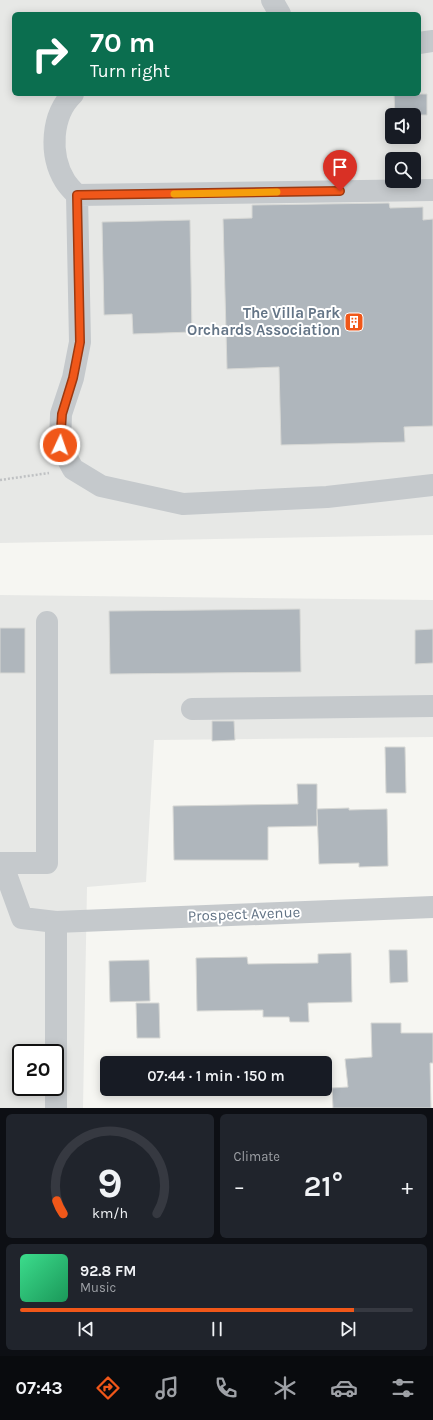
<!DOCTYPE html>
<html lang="en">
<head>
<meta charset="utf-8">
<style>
  body { margin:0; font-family:Karla,sans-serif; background:#20242c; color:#f1f3f6; height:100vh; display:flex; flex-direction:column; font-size:15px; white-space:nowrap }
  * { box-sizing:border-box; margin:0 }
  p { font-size:13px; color:#9ea1a6 }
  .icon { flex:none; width:22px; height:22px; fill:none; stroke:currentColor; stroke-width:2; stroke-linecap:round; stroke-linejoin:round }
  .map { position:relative; height:1108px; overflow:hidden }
  .details { display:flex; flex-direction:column; gap:6px; padding:6px; background:#0d0f14; flex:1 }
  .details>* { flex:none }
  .top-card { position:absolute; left:12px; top:12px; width:409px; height:84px; border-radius:6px; box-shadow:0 2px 10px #0003; background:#0b6e4f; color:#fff; overflow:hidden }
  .tools { position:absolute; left:385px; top:108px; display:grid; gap:8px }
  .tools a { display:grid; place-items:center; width:36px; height:36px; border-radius:6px; background:#171b24; box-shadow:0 2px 10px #0003; font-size:20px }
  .speed { position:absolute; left:12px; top:1044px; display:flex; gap:8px; font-size:20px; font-weight:700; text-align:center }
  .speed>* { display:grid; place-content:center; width:52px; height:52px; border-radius:50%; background:#171b24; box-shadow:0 2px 10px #0003; line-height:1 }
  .speed .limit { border:2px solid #111; border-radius:6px; background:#fff; color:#111 }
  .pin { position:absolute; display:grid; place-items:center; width:34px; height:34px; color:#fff; margin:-41px -17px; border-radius:50% 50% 50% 0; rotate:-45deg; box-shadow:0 0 4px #0007 }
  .pin .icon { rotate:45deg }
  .me { position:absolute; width:44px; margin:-22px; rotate:3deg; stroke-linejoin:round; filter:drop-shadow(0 0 3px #0008) }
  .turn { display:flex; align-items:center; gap:14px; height:84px; padding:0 12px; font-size:18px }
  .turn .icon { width:52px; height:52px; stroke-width:2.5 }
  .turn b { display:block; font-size:28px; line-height:34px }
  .big { font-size:30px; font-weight:600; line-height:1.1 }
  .details .widget { flex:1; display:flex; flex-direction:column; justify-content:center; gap:6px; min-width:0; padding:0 14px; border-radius:6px; background:#20242c }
  .details .dial { align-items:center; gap:0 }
  .dial svg { height:104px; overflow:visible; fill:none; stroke:#363941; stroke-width:7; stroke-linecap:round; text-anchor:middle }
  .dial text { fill:#f1f3f6; stroke:none }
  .song { display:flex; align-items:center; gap:12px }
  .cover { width:48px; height:48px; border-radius:6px; background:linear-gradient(135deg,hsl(150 70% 55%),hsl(150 70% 35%)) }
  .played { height:4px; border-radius:2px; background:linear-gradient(90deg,#f05719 85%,#363941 85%) }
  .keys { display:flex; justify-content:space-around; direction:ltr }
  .heat { display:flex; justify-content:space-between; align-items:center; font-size:22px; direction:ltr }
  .details .tiles { flex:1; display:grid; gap:6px; grid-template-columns:1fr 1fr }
  .widget:last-child { grid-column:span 2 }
  .trip { position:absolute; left:100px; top:1056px; width:232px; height:40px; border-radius:6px; background:#171b24; box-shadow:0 2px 10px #0003; font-weight:600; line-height:40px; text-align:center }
  .tab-bar { display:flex; height:64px; justify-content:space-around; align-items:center; background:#090b0e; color:#9ea1a6 }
  .tab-bar .icon { width:28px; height:28px }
  .tab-bar .current { color:#f05719 }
  .tab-bar b { font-size:18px; color:#f1f3f6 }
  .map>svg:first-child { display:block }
  .built { fill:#e7e8e6; fill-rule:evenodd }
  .building { fill:#afb6bc; stroke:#d7d8d5 }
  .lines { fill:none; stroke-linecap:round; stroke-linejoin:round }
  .path { stroke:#bfc1c3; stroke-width:2.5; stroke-dasharray:2 2; stroke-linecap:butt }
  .minor { stroke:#c5c9cc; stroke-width:22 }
  .route-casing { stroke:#9c3910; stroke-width:10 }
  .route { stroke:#f05719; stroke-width:7 }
  .slow { stroke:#f59e0b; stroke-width:7 }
  .labels { text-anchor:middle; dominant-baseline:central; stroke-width:4; stroke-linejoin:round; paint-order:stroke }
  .poi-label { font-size:15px; font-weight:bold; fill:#637486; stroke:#fff; text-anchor:end }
  .street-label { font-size:15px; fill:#637486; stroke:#fff }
</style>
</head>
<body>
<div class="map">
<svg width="433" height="1108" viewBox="0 0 433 1108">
  <rect width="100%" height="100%" fill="#f6f6f2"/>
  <!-- built -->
  <g class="built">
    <path d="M0,0h433v535l-433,8zM14,14h405v80h-405zM392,115h22v22h-22zM392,159h22v22h-22z"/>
    <path d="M0,595l433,5v137l-279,3 -8,142 -59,5 -4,221h-83zM21,1053h34v34h-34z"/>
  </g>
  <!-- building -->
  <g class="building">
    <polygon points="394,94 427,94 427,115 395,115"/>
    <polygon points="389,203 390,208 423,207 423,220 433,219 433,426 404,427 405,442 281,445 279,367 227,369 223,219 252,218 252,205"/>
    <polygon points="190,220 192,332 133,334 132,314 104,315 102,222"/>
    <polygon points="300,609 301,672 110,674 109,611"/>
    <rect x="0" y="628" width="25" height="45"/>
    <polygon points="433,629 433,663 415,664 415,630"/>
    <polygon points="212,721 234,721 235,740 212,741"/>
    <polygon points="385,747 405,747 406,793 386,793"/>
    <polygon points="297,784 317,784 317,826 268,827 268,860 174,860 173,806 298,804"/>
    <polygon points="349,808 349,810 387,809 388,866 359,867 359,863 319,864 317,809"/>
    <polygon points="389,950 407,950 408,982 390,983"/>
    <polygon points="351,953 352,1002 308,1003 309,1022 290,1022 289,1017 263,1017 263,1010 197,1011 196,958 247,957 248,964 318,963 318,954"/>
    <polygon points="149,960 150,1001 110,1002 109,961"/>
    <polygon points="136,1003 159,1003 160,1038 137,1038"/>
    <polygon points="371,1023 401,1023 401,1033 433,1033 433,1063 430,1063 431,1108 333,1108 332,1088 348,1087 345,1059 372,1057"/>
  </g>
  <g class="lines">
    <!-- path -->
    <polyline class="path" points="0,480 49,473"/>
    <!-- minor -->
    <g class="minor">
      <polyline points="272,0 280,14"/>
      <polyline points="419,43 433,41"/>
      <path d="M73,94c-22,21 -24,61 -8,87 3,5 8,10 12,14"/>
      <polyline points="433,190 77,195 80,342 73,378 61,414 60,445 73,469 101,486 183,504 327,497 433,485"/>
      <polyline points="192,709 433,706"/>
      <polyline points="0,863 2,863 22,918 56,922 433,907"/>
      <polyline points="2,863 47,863 47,622"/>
      <polyline points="56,922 56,1108"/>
    </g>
  </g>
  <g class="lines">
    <defs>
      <polyline id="route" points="60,445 62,414 73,378 80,342 77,195 340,191"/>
    </defs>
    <!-- route casing -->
    <use href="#route" class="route-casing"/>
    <!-- route -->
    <use href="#route" class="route"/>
    <!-- slow -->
    <polyline class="slow" points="174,194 277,192"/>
  </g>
  <!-- icons -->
  <defs>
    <symbol id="building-square" viewBox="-11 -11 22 22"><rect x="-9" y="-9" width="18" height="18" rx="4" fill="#f05719" stroke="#fff"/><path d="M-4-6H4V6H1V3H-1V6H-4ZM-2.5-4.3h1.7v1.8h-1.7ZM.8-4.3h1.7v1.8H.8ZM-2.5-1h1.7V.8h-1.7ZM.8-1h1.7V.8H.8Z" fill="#fff"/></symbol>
  </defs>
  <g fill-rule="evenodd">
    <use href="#building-square" x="343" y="311" width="22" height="22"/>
  </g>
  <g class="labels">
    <!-- poi labels -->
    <g class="poi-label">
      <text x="340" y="313">The Villa Park<tspan x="340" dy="17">Orchards Association</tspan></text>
    </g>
    <!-- street labels -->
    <g class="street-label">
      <text transform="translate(244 914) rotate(-2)">Prospect Avenue</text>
    </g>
  </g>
</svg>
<div class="tools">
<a><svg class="icon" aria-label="sound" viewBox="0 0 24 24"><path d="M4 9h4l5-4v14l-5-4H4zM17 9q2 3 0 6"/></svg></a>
<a><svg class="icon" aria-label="search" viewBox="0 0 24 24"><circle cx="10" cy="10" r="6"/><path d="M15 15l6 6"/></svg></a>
</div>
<div class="speed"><div class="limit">20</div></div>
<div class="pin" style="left:340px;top:191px;background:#d93025"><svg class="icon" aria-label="arrive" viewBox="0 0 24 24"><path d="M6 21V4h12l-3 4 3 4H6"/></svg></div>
<svg class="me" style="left:60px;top:445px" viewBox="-20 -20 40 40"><circle r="17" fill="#f05719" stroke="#fff" stroke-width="3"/><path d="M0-11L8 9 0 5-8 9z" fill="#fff"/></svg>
<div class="trip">07:44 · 1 min · 150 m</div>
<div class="top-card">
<div class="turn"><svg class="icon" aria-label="right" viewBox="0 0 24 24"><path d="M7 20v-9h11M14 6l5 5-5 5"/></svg><div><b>70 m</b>Turn right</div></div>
</div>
</div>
<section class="details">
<div class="tiles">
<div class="widget dial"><svg viewBox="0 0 100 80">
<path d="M14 69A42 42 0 1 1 86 69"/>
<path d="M14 69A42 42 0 0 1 9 59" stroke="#f05719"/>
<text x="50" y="56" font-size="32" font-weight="700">9</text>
<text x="50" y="72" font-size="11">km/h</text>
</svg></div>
<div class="widget"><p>Climate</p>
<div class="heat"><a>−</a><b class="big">21°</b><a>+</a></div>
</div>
<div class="widget">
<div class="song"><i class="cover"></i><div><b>92.8 FM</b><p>Music</p></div></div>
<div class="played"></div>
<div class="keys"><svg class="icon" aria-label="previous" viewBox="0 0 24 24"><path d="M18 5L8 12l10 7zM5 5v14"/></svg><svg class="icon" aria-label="pause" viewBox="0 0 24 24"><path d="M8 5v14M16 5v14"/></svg><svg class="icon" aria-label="next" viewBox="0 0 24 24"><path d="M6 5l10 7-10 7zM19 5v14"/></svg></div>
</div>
</div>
</section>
<nav class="tab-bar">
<b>07:43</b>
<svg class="icon current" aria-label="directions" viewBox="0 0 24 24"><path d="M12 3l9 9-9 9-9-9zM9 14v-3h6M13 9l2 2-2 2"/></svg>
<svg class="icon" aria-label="music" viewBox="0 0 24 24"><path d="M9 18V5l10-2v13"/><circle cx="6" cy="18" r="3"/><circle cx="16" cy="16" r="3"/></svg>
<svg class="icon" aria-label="phone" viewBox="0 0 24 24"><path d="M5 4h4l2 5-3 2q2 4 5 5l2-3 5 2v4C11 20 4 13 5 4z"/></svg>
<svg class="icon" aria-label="climate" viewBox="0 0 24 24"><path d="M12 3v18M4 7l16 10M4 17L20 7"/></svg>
<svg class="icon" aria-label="car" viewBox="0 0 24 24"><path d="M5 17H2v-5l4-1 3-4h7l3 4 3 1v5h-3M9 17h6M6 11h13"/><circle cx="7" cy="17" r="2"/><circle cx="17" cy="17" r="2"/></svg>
<svg class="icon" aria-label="filters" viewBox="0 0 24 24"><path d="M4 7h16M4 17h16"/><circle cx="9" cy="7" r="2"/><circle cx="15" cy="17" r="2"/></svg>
</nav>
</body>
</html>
